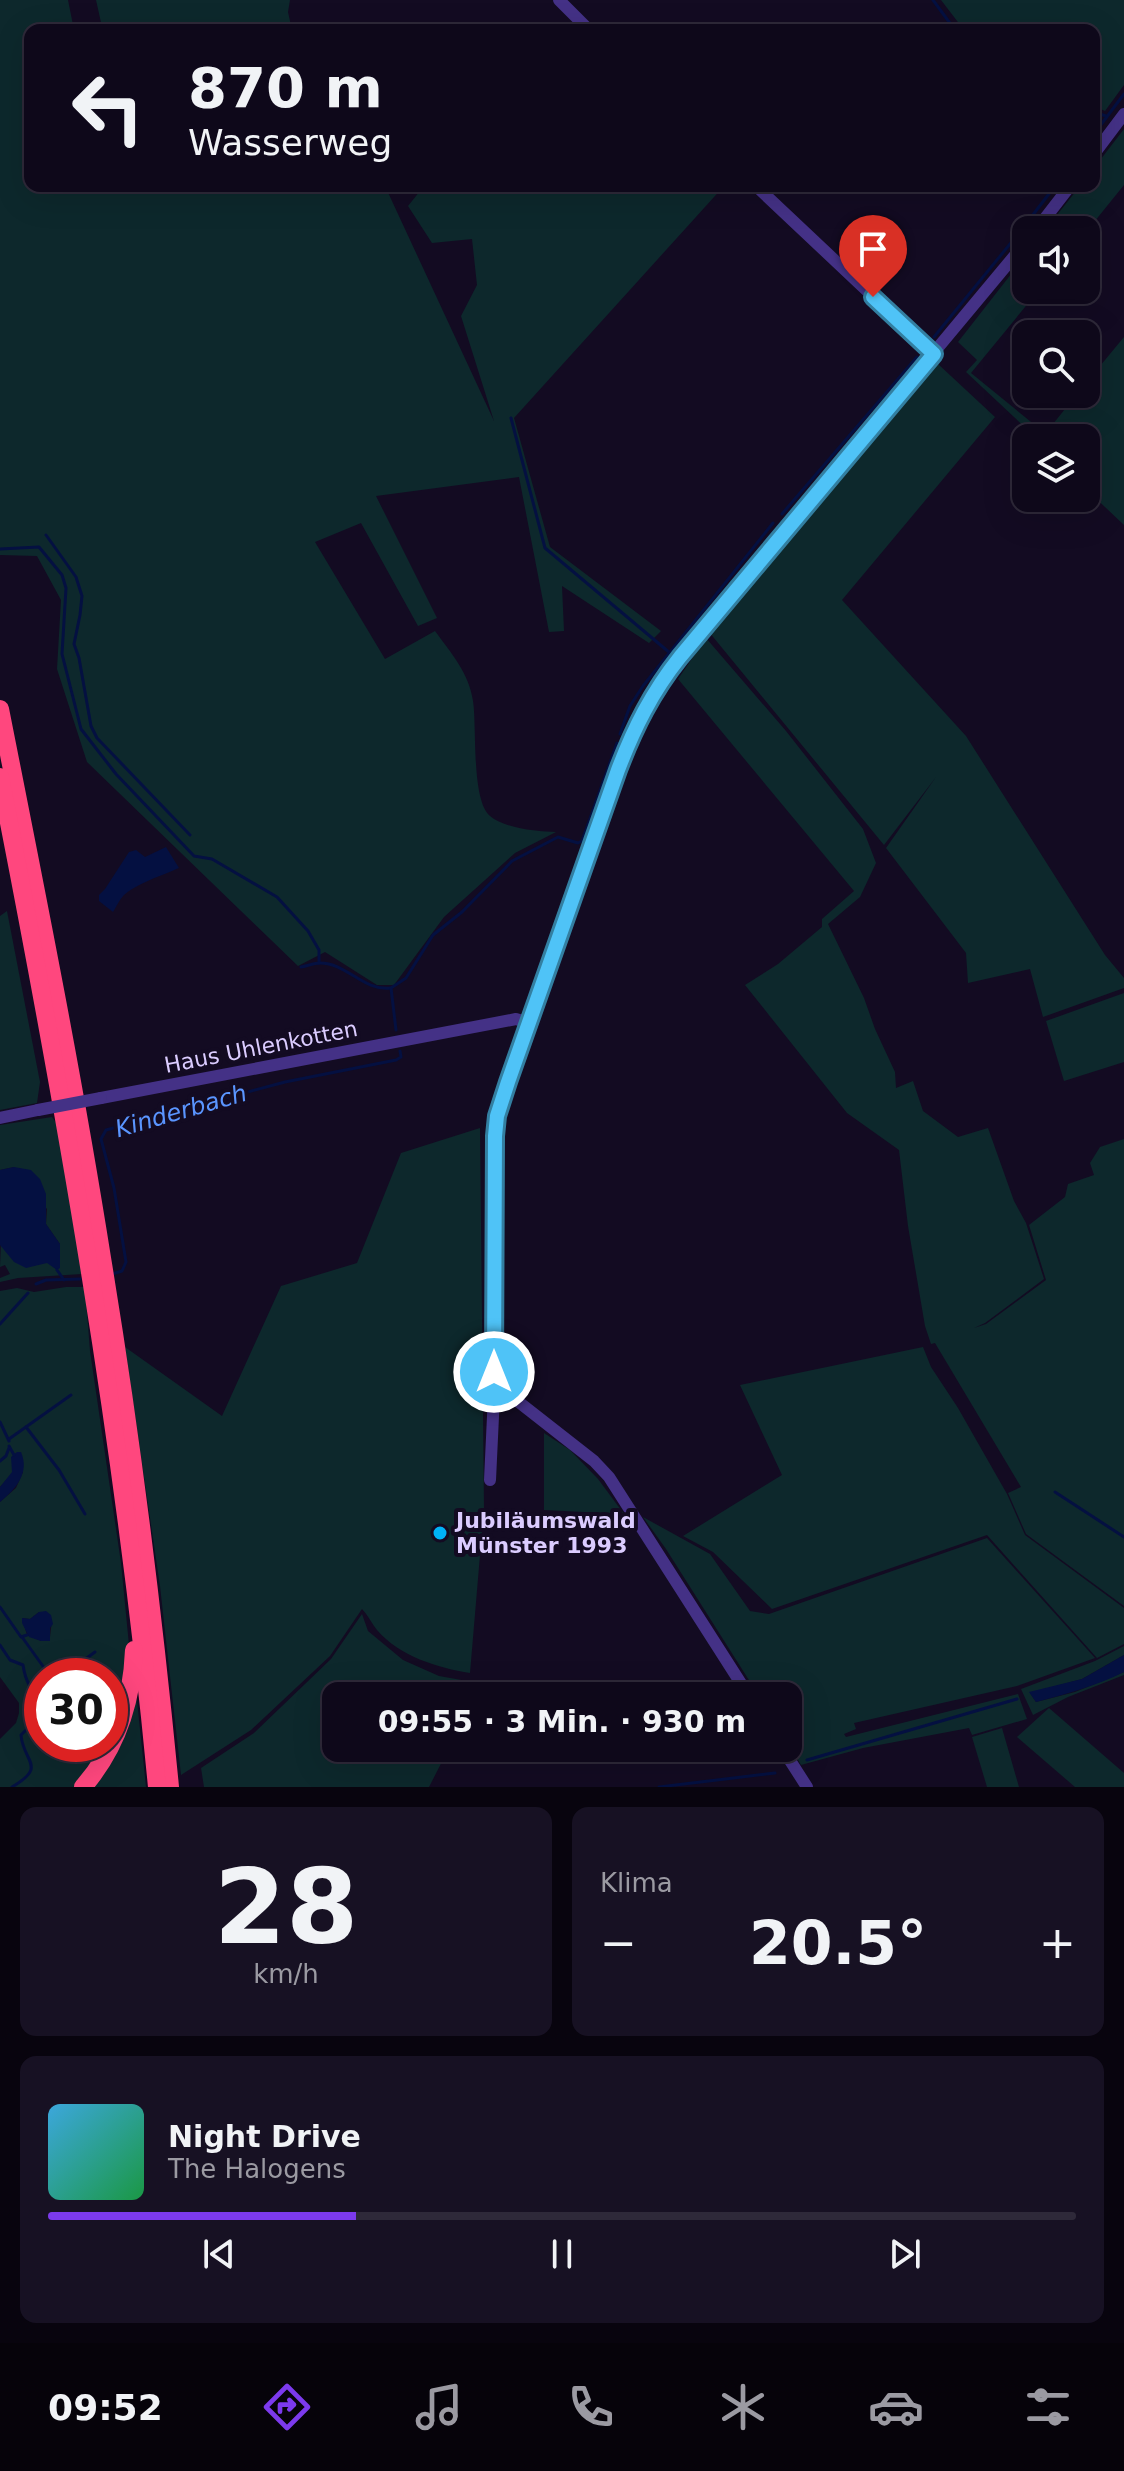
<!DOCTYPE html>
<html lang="de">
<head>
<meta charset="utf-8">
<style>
  body { margin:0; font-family:"DejaVu Sans",sans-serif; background:#171123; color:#f1f3f6; height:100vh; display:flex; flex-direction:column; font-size:30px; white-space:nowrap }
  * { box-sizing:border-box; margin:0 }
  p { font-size:26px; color:#9b9aa2 }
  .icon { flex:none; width:44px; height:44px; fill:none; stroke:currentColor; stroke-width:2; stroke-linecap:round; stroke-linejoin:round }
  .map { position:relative; height:1787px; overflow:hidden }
  .side { display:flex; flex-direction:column; gap:20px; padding:20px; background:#08040e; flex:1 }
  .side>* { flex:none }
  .banner { position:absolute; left:24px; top:24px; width:1076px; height:168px; border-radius:16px; box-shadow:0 8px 32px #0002,0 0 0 2px #2e2939; background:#0e081a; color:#f1f3f6; overflow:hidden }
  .buttons { position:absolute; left:1012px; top:216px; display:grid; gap:16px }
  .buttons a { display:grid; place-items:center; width:88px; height:88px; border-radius:16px; background:#0e081a; box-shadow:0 8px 32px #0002,0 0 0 2px #2e2939; font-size:40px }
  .speed { position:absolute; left:24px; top:1658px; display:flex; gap:16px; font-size:40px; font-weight:700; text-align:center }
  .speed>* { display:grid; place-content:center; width:104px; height:104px; border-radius:50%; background:#0e081a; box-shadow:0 8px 32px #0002,0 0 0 2px #2e2939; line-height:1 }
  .speed .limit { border:12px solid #d22; background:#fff; color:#111 }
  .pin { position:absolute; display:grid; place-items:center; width:68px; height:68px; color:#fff; margin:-82px -34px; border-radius:50% 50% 50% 0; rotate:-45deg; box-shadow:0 0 8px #0007 }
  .pin .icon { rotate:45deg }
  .me { position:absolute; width:88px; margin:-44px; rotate:0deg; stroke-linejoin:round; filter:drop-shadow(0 0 6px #0008) }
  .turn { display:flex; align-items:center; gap:28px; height:168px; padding:0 32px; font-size:36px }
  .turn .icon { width:104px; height:104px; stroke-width:2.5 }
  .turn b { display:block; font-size:56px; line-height:68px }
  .big { font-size:60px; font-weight:700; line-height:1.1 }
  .side .widget { flex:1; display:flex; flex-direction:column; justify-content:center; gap:12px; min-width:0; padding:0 28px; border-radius:16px; background:#171123 }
  .side .dial { align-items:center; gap:0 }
  .dial b { font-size:104px; line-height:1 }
  .song { display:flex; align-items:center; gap:24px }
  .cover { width:96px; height:96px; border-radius:12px; background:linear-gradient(135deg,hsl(200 70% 55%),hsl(140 70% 35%)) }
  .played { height:8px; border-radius:4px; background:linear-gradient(90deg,#7c3aed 30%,#2e2939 30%) }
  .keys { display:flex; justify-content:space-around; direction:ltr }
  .heat { display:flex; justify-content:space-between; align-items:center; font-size:44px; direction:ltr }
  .side .tiles { flex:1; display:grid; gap:20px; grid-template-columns:1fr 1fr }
  .widget:last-child { grid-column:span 2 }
  .trip { position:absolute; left:322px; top:1682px; width:480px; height:80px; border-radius:16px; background:#0e081a; box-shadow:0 8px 32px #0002,0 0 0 2px #2e2939; font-weight:700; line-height:80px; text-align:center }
  .tabs { display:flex; height:128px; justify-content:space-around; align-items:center; background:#06030a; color:#9b9aa2 }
  .tabs .icon { width:56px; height:56px }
  .tabs .selected { color:#7c3aed }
  .tabs b { font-size:36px; color:#f1f3f6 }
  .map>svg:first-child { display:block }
  .green { fill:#0d282c; fill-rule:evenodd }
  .water { fill:#041041 }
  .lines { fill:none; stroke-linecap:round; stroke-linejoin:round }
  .stream { stroke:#041041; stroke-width:3 }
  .minor { stroke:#443186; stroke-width:12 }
  .highway { stroke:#ff477e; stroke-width:18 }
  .minor-bridge { stroke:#443186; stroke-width:12 }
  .route-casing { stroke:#337fa1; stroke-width:20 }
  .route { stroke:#4fc3f7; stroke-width:14 }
  .poi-dot { fill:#00b2f7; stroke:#130b22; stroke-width:3 }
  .labels { text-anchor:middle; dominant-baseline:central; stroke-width:8; stroke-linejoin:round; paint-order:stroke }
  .street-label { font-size:22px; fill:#dbccff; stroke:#130b22 }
  .poi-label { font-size:22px; font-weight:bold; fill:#dbccff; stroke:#130b22; text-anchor:start }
  .water-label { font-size:24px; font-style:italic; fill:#5a95ff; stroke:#130b22 }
</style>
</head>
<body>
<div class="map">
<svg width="1124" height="1787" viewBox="0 0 1124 1787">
  <rect width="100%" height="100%" fill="#130b22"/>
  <!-- green -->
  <g class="green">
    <path d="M0,0h68l6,30h-44v156h355l109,235 -33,-105 16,-31 -5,-46 -40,4 -24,-37 16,-20h300l-210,232 36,129 111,84 -12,12 -87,-57 2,45 -15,1 -30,-155 -143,19 61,122 -19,8 -57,-103 -46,19 70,117 50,-28c16,22 34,42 38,70 4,25 -2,99 17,115 14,12 48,16 66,16l-41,21 -71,64 -50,68h-17l-52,-33 -27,14 -211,-204 -30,-93 4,-69 -24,-44 -37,-1z"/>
    <polygon points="96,0 290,0 288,12 292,30 89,30 102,27"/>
    <polygon points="941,0 1124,0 1124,85 1105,111 1094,106 1094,30 964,30"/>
    <polygon points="1124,129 1124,185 1086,232 1045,230 1080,186 1094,186 1094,168"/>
    <polygon points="1026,255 1026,290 1039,290 971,373 1036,426 1037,431 1032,434 966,372 977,360 958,342"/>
    <polygon points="1124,337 1124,525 1086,489 1086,438 1045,438 1045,434 1077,394 1086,394 1086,383"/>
    <polygon points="937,363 995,417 842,600 966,736 1105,955 1124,978 1124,988 1043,1017 1030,969 968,983 966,953 886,848 936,777 884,845 709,632"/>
    <polygon points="706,638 786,731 863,829 876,863 860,897 828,924 864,998 875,1029 895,1072 896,1088 913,1081 923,1111 958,1137 988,1128 1014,1201 1026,1223 1044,1279 985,1323 974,1328 986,1324 1046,1280 1029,1225 1065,1197 1068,1184 1094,1175 1090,1163 1100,1147 1124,1139 1124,1606 1026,1534 1008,1493 1021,1487 935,1343 931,1344 925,1326 908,1226 899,1150 847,1113 745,985 778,964 822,927 822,919 854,891 678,679"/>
    <polygon points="7,911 40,1082 37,1103 0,1110 0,916"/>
    <polygon points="1124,993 1124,1062 1064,1081 1046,1021"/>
    <polygon points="52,1117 57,1124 82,1274 18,1278 0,1282 0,1278 10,1274 5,1265 0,1267 1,1242 60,1268 60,1244 46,1224 47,1209 14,1167 0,1170 0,1125"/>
    <path d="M480,1128l4,380 -14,165c-32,-5 -71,-17 -93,-43 -5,-6 -9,-15 -15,-21l-32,47 -79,74 -70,45 -21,-189 -35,-239 97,69 59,-130 76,-23 44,-110z"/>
    <path d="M66,1287h19l5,64 31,212 8,82 -1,24 -18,65v-58h-68v68h63l-31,43h-74v-48l16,-16 3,-10v-10l-19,-26v-175l16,-14 7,-16 -11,-15v16l-12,14v-196l17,-3 17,4zM39,1612l13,8 -2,17 -9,4 -14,-6 -5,-17 8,1z"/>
    <polygon points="923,1347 931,1367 958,1408 1007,1494 1025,1535 1124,1608 1124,1644 1097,1658 987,1535 772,1609 713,1552 683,1536 782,1475 740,1385"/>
    <polygon points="544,1433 570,1450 598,1479 624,1514 544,1510"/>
    <polygon points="643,1517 710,1554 750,1611 769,1614 987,1538 1095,1658 1017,1686 854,1723 856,1729 844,1734 846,1737 1018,1694 1027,1719 972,1735 969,1728 863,1748 801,1765 788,1742 788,1696 759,1696 666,1549"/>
    <polygon points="362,1614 368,1631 403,1660 439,1676 467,1681 466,1696 336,1696 336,1748 449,1748 429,1787 204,1787 201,1768 254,1733 331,1659"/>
    <polygon points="1124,1646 1124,1655 1082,1679 1030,1693 1036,1702 1075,1692 1124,1672 1124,1675 1068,1697 1033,1715 1021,1689 1095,1661"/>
    <polygon points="136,1691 146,1787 88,1787"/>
    <polygon points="1049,1708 1124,1773 1124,1787 1075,1787 1017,1737"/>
    <polygon points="1002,1728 1019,1787 987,1787 972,1737"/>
  </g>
  <!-- water -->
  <g class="water">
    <path d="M166,847l13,21c-16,7 -43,16 -55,27 -5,5 -7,11 -11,17l-14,-11v-6l6,-6 24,-37 7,-2 9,7z"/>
    <polygon points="14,1167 31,1170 40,1179 46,1194 46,1224 60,1244 60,1268 57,1270 47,1263 26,1268 14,1262 0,1245 0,1170"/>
    <path d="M17,1452h4c9,21 -5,37 -21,50v-15l12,-15 -1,-15z"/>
    <polygon points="46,1611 51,1615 53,1624 50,1628 50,1641 41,1641 29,1637 22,1623 22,1618 30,1619 39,1612"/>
    <path d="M1124,1655v17c-28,14 -58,22 -88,30l-7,-10 53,-13z"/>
  </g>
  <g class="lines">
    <!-- stream -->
    <g class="stream">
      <polyline points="933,0 955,30"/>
      <polyline points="1094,112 1106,116"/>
      <polyline points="1094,134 1124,94"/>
      <polyline points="1032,216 1055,186"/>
      <polyline points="934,337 1028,222"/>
      <polyline points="511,418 545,548 670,653"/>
      <polyline points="782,514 917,357"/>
      <polyline points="46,535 76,577 82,596 80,615 74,644 79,658 91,726 97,738 190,835"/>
      <polyline points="0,549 39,547 62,575 66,588 62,654 81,729 116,774 194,856 212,859 277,897 308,931 319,950 319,963"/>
      <polyline points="620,734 630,706 643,686 773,523"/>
      <path d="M301,967c6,-1 13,-4 19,-4 27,0 43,28 70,25"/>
      <polyline points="396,1030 391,988 406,978 433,935 462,912 512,861 558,837 578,843 582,841 617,743"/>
      <polyline points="57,1270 64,1280"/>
      <polyline points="112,1274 122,1271 126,1262 114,1188 101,1139 106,1130 285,1082 396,1060 401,1057 400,1051"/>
      <polyline points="36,1284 46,1280 80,1279"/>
      <polyline points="0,1324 28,1293"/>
      <polyline points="0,1422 9,1441"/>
      <polyline points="26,1427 59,1470 85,1514"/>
      <polyline points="9,1439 71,1395"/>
      <polyline points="9,1446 14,1455"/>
      <polyline points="0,1461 6,1456 9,1448"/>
      <polyline points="1055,1492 1124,1537"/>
      <polyline points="0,1607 21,1637 27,1635"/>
      <polyline points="22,1637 50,1676"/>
      <path d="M0,1645l10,15 13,5c2,14 8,27 19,35"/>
      <polyline points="62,1676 95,1652"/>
      <polyline points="807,1760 1017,1699"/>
      <path d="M12,1787c36,-21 11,-25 9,-52l5,-5 16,-2"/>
      <polyline points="659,1787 775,1773"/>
    </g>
    <!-- minor -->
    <g class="minor">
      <polyline points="559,0 589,30"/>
      <polyline points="1094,154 1124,114"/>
      <polyline points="756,186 934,354"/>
      <polyline points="1036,230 1070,186"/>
      <polyline points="101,1098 516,1019 529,1023"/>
      <polyline points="0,1118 38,1110"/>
      <polyline points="497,1385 594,1461 609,1477 749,1696"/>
      <path d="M490,1480l4,-85 3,-10 -3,-13 1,-216 2,-40 121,-346c16,-42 34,-78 62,-113l346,-415"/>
      <polyline points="782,1748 807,1787"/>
    </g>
    <!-- highway -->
    <g class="highway">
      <path d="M0,709c36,182 73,365 102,549 29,175 51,352 68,529"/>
      <path d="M0,777c66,335 125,670 157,1010"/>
      <path d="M83,1787c34,-39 49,-86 51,-137"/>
    </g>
    <!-- minor-bridge -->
    <polyline class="minor-bridge" points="38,1110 101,1098"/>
  </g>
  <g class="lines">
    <defs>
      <path id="route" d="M494,1372l1,-236 2,-20 11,-34 110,-312c16,-42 34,-78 62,-113l254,-303 -61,-57"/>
    </defs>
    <!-- route casing -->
    <use href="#route" class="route-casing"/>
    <!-- route -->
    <use href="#route" class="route"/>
  </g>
  <!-- markers -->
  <circle class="poi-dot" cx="440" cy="1533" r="8"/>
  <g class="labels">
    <!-- street labels -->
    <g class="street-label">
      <text transform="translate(261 1047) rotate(-11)">Haus Uhlenkotten</text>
    </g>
    <!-- poi labels -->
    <g class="poi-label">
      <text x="456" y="1520">Jubiläumswald<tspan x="456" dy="25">Münster 1993</tspan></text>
    </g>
    <!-- water labels -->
    <g class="water-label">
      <text transform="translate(181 1111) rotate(-16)">Kinderbach</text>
    </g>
  </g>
</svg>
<div class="buttons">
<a><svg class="icon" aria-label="sound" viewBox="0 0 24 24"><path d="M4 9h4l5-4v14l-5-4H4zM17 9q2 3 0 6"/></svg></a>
<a><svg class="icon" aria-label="search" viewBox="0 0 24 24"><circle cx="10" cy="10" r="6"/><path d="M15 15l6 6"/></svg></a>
<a><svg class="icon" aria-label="layers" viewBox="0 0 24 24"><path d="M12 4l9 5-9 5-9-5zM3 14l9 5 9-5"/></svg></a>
</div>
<div class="speed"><div class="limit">30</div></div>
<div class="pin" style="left:873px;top:297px;background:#d93025"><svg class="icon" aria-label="arrive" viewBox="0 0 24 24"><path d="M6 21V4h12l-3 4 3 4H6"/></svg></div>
<svg class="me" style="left:494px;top:1372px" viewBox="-20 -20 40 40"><circle r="17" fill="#4fc3f7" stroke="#fff" stroke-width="3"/><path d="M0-11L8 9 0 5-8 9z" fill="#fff"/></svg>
<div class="trip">09:55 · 3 Min. · 930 m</div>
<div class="banner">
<div class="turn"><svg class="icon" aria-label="left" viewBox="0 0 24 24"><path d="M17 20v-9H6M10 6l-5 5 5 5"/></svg><div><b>870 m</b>Wasserweg</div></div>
</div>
</div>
<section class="side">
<div class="tiles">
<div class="widget dial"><b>28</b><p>km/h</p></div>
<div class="widget"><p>Klima</p>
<div class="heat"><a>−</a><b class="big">20.5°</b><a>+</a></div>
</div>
<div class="widget">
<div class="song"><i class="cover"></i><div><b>Night Drive</b><p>The Halogens</p></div></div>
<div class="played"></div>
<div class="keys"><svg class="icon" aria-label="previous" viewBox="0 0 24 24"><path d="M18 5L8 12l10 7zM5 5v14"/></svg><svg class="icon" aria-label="pause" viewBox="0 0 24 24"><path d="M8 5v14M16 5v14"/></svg><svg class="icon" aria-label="next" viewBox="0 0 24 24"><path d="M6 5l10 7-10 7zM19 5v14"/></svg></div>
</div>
</div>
</section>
<nav class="tabs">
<b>09:52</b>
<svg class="icon selected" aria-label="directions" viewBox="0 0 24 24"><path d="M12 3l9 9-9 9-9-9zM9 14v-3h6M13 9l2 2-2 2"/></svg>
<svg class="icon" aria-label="music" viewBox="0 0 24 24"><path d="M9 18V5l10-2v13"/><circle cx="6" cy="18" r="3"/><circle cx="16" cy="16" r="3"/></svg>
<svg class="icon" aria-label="phone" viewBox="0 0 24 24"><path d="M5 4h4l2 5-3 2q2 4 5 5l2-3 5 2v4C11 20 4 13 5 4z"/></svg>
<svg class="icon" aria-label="climate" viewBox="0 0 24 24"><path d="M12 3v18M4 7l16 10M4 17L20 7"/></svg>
<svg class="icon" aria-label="car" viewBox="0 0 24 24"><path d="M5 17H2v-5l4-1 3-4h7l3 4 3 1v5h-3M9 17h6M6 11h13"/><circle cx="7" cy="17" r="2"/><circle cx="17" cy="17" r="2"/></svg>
<svg class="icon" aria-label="filters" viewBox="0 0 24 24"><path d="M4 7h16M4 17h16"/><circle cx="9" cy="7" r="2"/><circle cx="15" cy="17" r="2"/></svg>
</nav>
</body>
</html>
